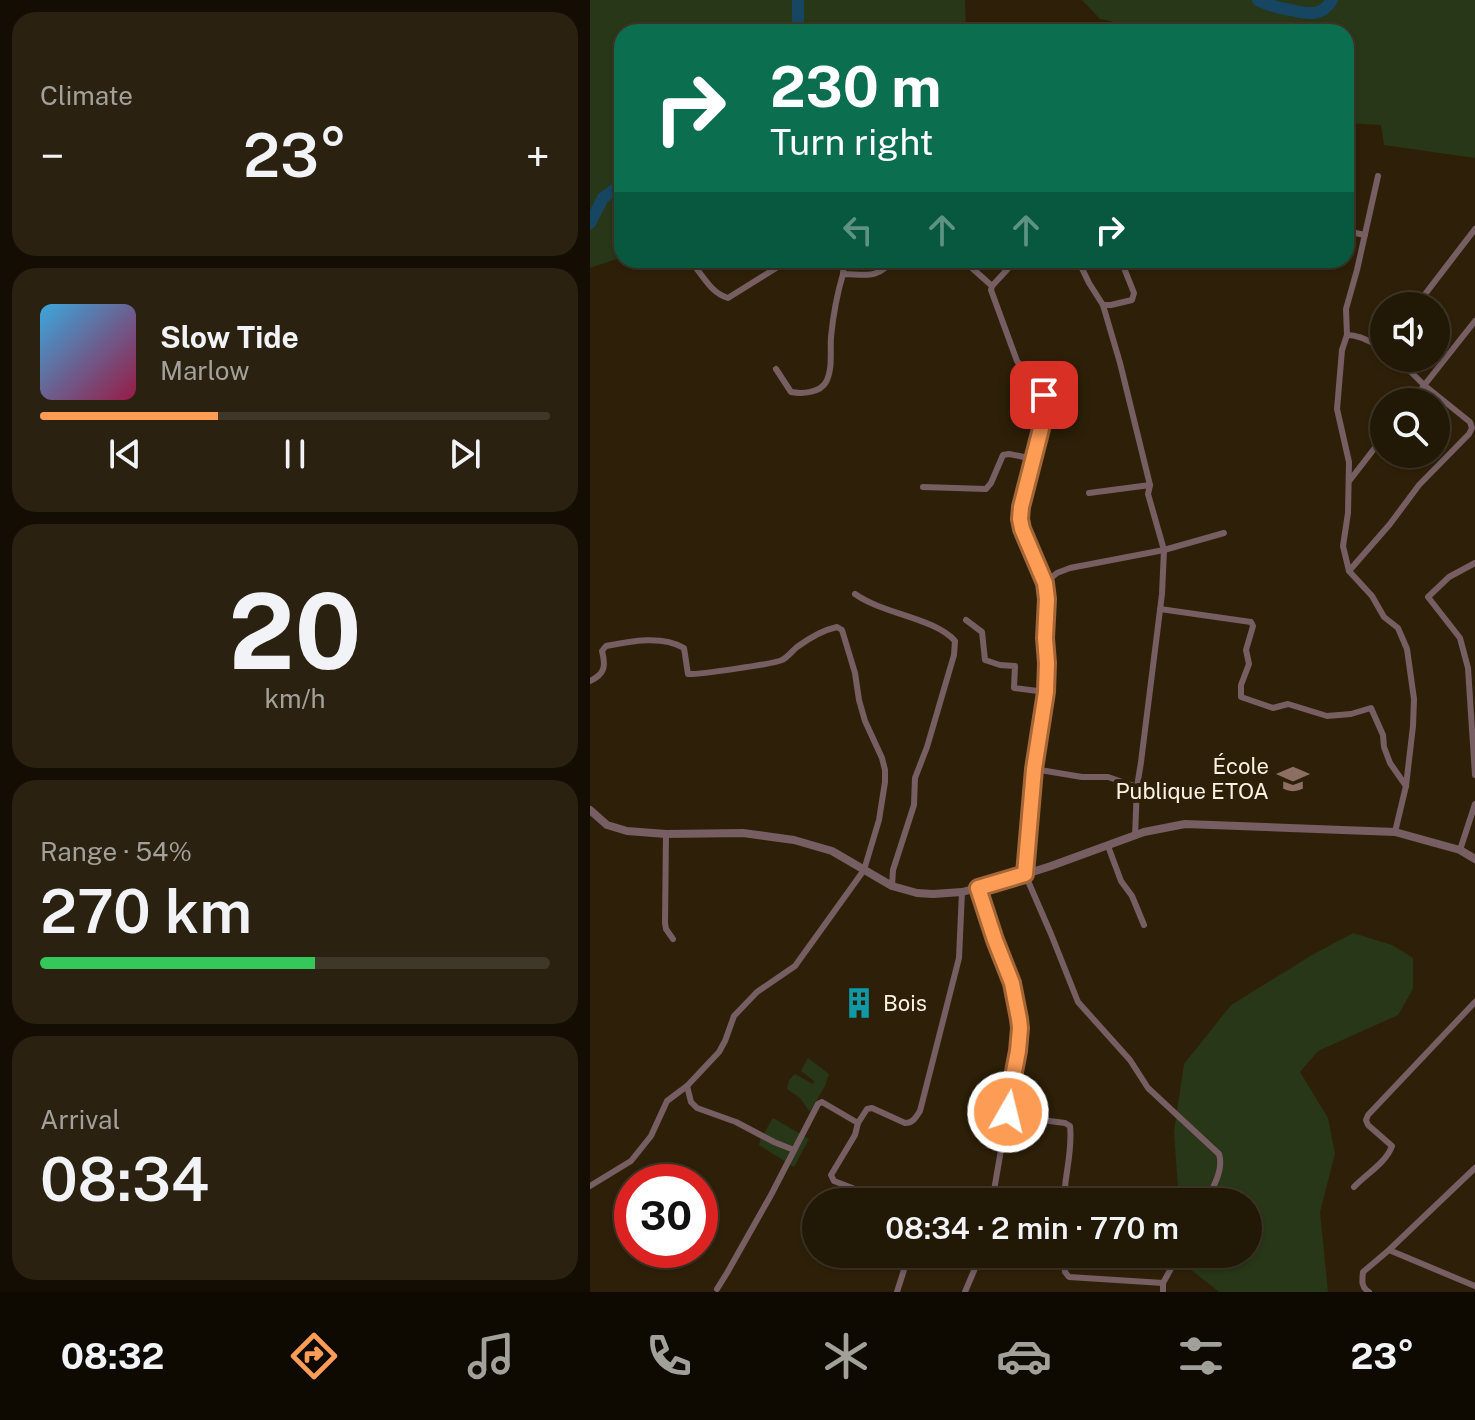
<!DOCTYPE html>
<html lang="en">
<head>
<meta charset="utf-8">
<style>
  body { margin:0; font-family:"Public Sans",sans-serif; background:#2a2110; color:#f1f3f6; height:100vh; display:flex; flex-direction:column; font-size:30px; white-space:nowrap }
  * { box-sizing:border-box; margin:0 }
  p { font-size:26px; color:#a2a09b }
  .icon { flex:none; width:44px; height:44px; fill:none; stroke:currentColor; stroke-width:2; stroke-linecap:round; stroke-linejoin:round }
  .map { position:relative; flex:1; overflow:hidden }
  .side { display:flex; flex-direction:column; gap:12px; padding:12px; background:#130d03; width:590px }
  .side>* { flex:none }
  .top-card { position:absolute; left:24px; top:24px; width:740px; height:244px; border-radius:24px; box-shadow:0 2px 6px #0004,0 0 0 2px #3f3728; background:#0b6e4f; color:#fff; overflow:hidden }
  .buttons { position:absolute; left:780px; top:292px; display:grid; gap:16px }
  .buttons a { display:grid; place-items:center; width:80px; height:80px; border-radius:50%; background:#221806; box-shadow:0 2px 6px #0004,0 0 0 2px #3f3728; font-size:40px }
  .speed { position:absolute; left:24px; top:1164px; display:flex; gap:16px; font-size:40px; font-weight:700; text-align:center }
  .speed>* { display:grid; place-content:center; width:104px; height:104px; border-radius:50%; background:#221806; box-shadow:0 2px 6px #0004,0 0 0 2px #3f3728; line-height:1 }
  .speed .limit { border:12px solid #d22; background:#fff; color:#111 }
  .pin { position:absolute; display:grid; place-items:center; width:68px; height:68px; color:#fff; margin:-34px; border-radius:16px; box-shadow:0 4px 12px #0006 }
  .me { position:absolute; width:88px; margin:-44px; rotate:8deg; stroke-linejoin:round; filter:drop-shadow(0 0 6px #0008) }
  .turn { display:flex; align-items:center; gap:28px; height:168px; padding:0 24px; font-size:36px }
  .turn .icon { width:104px; height:104px; stroke-width:2.5 }
  .turn b { display:block; font-size:56px; line-height:68px }
  .lanes { display:flex; align-items:center; height:76px; padding:0 24px; background:#0003; justify-content:center; gap:40px; direction:ltr }
  .lanes .off { opacity:.35 }
  .big { font-size:60px; font-weight:600; line-height:1.1 }
  .side .tile { flex:1; display:flex; flex-direction:column; justify-content:center; gap:12px; min-width:0; padding:0 28px; border-radius:24px; background:#2a2110 }
  .side .dial { align-items:center; gap:0 }
  .dial b { font-size:104px; line-height:1 }
  .song { display:flex; align-items:center; gap:24px }
  .cover { width:96px; height:96px; border-radius:12px; background:linear-gradient(135deg,hsl(200 70% 55%),hsl(340 70% 35%)) }
  .played { height:8px; border-radius:4px; background:linear-gradient(90deg,#fd9c55 35%,#3f3728 35%) }
  .keys { display:flex; justify-content:space-around; direction:ltr }
  .heat { display:flex; justify-content:space-between; align-items:center; font-size:44px; direction:ltr }
  .charge { height:12px; border-radius:6px; background:linear-gradient(90deg,#34c759 54%,#3f3728 0) }
  .trip { position:absolute; left:212px; top:1188px; width:460px; height:80px; border-radius:40px; background:#221806; box-shadow:0 2px 6px #0004,0 0 0 2px #3f3728; font-weight:600; line-height:80px; text-align:center }
  .menu { display:flex; height:128px; justify-content:space-around; align-items:center; background:#0e0a02; color:#a2a09b }
  .menu .icon { width:56px; height:56px }
  .menu .selected { color:#fd9c55 }
  .menu b { font-size:36px; color:#f1f3f6 }
  main { display:flex; flex:1; min-height:0 }
  .map>svg:first-child { display:block }
  .green { fill:#273717 }
  .lines { fill:none; stroke-linecap:round; stroke-linejoin:round }
  .river { stroke:#174663; stroke-width:12 }
  .minor { stroke:#765e63; stroke-width:6 }
  .tertiary { stroke:#765e63; stroke-width:8 }
  .route-casing { stroke:#a46537; stroke-width:20 }
  .route { stroke:#fd9c55; stroke-width:14 }
  .labels { text-anchor:middle; dominant-baseline:central; stroke-width:8; stroke-linejoin:round; paint-order:stroke }
  .poi-label { font-size:22px; fill:#fbf2e3; stroke:#2e2008; text-anchor:end }
</style>
</head>
<body>
<main>
<section class="side">
<div class="tile"><p>Climate</p>
<div class="heat"><a>−</a><b class="big">23°</b><a>+</a></div>
</div>
<div class="tile">
<div class="song"><i class="cover"></i><div><b>Slow Tide</b><p>Marlow</p></div></div>
<div class="played"></div>
<div class="keys"><svg class="icon" aria-label="previous" viewBox="0 0 24 24"><path d="M18 5L8 12l10 7zM5 5v14"/></svg><svg class="icon" aria-label="pause" viewBox="0 0 24 24"><path d="M8 5v14M16 5v14"/></svg><svg class="icon" aria-label="next" viewBox="0 0 24 24"><path d="M6 5l10 7-10 7zM19 5v14"/></svg></div>
</div>
<div class="tile dial"><b>20</b><p>km/h</p></div>
<div class="tile"><p>Range · 54%</p><b class="big">270 km</b><div class="charge"></div></div>
<div class="tile"><p>Arrival</p><b class="big">08:34</b></div>
</section>
<div class="map">
<svg width="885" height="1292" viewBox="0 0 885 1292">
  <rect width="100%" height="100%" fill="#2e2008"/>
  <!-- green -->
  <g class="green">
    <polygon points="0,0 375,0 376,32 32,32 32,257 0,268"/>
    <polygon points="492,0 885,0 885,158 794,145 791,125 756,123 756,32 552,32 547,27 510,19"/>
    <polygon points="763,933 802,945 823,958 823,989 808,1015 728,1051 710,1072 738,1118 745,1154 730,1212 738,1292 629,1292 595,1265 594,1254 658,1254 658,1202 589,1202 584,1132 594,1064 641,1005 722,955"/>
    <polygon points="218,1058 239,1074 235,1086 221,1110 219,1111 210,1098 197,1089 199,1080 205,1074 223,1084 224,1081 211,1071"/>
    <polygon points="183,1118 219,1139 204,1167 169,1145 170,1140"/>
  </g>
  <g class="lines">
    <!-- river -->
    <g class="river">
      <path d="M668,0c11,6 20,8 33,10 17,4 31,7 41,-10"/>
      <polyline points="208,32 208,0"/>
      <polyline points="0,223 13,198 28,187 32,187"/>
    </g>
    <!-- minor -->
    <g class="minor">
      <polyline points="788,176 767,270 756,309 757,335 752,350 747,409 759,462 758,513 753,546 759,571 782,596 794,617 808,628 817,649 824,699 823,726 816,786 805,832"/>
      <polyline points="756,231 775,235"/>
      <polyline points="56,260 74,266 91,260"/>
      <path d="M98,260c15,12 20,32 40,38l61,-38"/>
      <path d="M373,260l29,26 -1,4 26,71c7,10 20,17 26,28 9,18 -16,97 -22,118 -2,31 20,54 25,83 2,14 -1,29 -1,43 0,10 2,21 2,31 1,35 -8,70 -13,105l48,8h26l29,10"/>
      <polyline points="488,260 499,283 513,305 530,363 560,485"/>
      <polyline points="253,274 254,260"/>
      <polyline points="402,286 426,260"/>
      <polyline points="513,305 521,305 542,300 544,293 534,268"/>
      <polyline points="826,306 885,229"/>
      <path d="M757,335c14,0 24,8 37,13"/>
      <path d="M186,369l15,23c11,2 29,1 35,-10 7,-13 4,-31 5,-45 2,-20 6,-43 12,-63 21,0 35,6 49,-14"/>
      <polyline points="821,402 885,321"/>
      <polyline points="760,480 794,436"/>
      <polyline points="333,487 396,489 401,483 413,455 419,454 444,459"/>
      <polyline points="885,563 859,577 838,597 870,638 878,668 885,775"/>
      <polyline points="759,571 800,524 829,485 879,434 882,428 880,422 834,385 807,358"/>
      <polyline points="455,583 467,573 480,568 574,550 558,494 560,485 499,493"/>
      <path d="M265,594c28,20 80,24 100,47l-1,14 -27,92 -12,31 -1,27 -21,65 -1,16"/>
      <polyline points="570,609 661,622 663,626 656,650 659,664 651,685 651,697 683,708 698,704 737,716 761,714 781,708 793,735 794,747 800,763 816,786"/>
      <polyline points="376,620 392,632 395,660 410,665 425,666 424,688 456,692"/>
      <path d="M0,681c15,-7 16,-15 12,-30l4,-5c25,-5 56,-11 78,2l4,26c7,1 87,-10 94,-14 6,-3 10,-9 15,-13 11,-8 26,-17 40,-20l5,3 13,43 4,27 6,21 17,37 3,12v12l-6,38 -15,50 -69,96 -38,26 -23,24 -9,25 -6,11 -32,34 -20,15 -16,35 -20,25 -41,25"/>
      <path d="M444,769l-9,105 26,60 27,68 52,58 18,28 71,66c5,16 -6,33 -13,48"/>
      <polyline points="76,834 75,923 76,929 83,939"/>
      <polyline points="545,836 547,787 551,762 572,594 574,550 634,533"/>
      <polyline points="518,846 531,881 542,896 554,925"/>
      <polyline points="870,850 885,804"/>
      <path d="M388,888c6,18 11,36 18,54 14,38 27,68 22,109l-26,151"/>
      <polyline points="97,1086 101,1102 107,1108 146,1122 184,1142 204,1150"/>
      <path d="M418,1112l11,5 46,6 5,3c3,25 -6,51 -6,76"/>
      <path d="M764,1187c12,-13 32,-24 38,-41l-24,-21 -2,-5 2,-5 107,-113"/>
      <path d="M299,1202l-55,-21 -3,-6 24,-40 3,-12 9,-14 5,-1 33,15c8,0 11,-6 15,-12l39,-153 3,-66"/>
      <polyline points="799,1250 885,1286"/>
      <polyline points="473,1254 475,1272 479,1277 573,1283"/>
      <polyline points="127,1289 137,1273 181,1195 228,1104 232,1102 268,1123"/>
      <polyline points="307,1292 319,1254"/>
      <polyline points="375,1292 391,1254"/>
      <polyline points="573,1292 573,1283 589,1254"/>
      <path d="M779,1292c-8,-5 -7,-11 -6,-20l26,-22 86,-82"/>
    </g>
    <!-- tertiary -->
    <polyline class="tertiary" points="0,810 17,825 37,831 76,834 153,833 204,840 242,851 302,886 327,893 343,894 372,892 411,882 461,866 554,832 595,824 805,832 870,850 885,859"/>
  </g>
  <g class="lines">
    <defs>
      <polyline id="route" points="418,1112 423,1077 428,1051 430,1028 429,1019 422,983 405,940 388,888 435,874 444,769 456,692 457,663 455,638 457,599 455,583 432,529 430,519 431,507 455,413 454,395"/>
    </defs>
    <!-- route casing -->
    <use href="#route" class="route-casing"/>
    <!-- route -->
    <use href="#route" class="route"/>
  </g>
  <!-- icons -->
  <defs>
    <symbol id="school-bare" viewBox="-9 -9 18 18"><path d="M0-5L7-2L0 1L-7-2ZM-4 1L0 2.5L4 1V4Q0 6-4 4Z" fill="#8d6e63" stroke="#2e2008" stroke-width="2.5" paint-order="stroke"/></symbol>
    <symbol id="building-bare" viewBox="-9 -9 18 18"><path d="M-4-6H4V6H1V3H-1V6H-4ZM-2.5-4.3h1.7v1.8h-1.7ZM.8-4.3h1.7v1.8H.8ZM-2.5-1h1.7V.8h-1.7ZM.8-1h1.7V.8H.8Z" fill="#0f9aa8" stroke="#2e2008" stroke-width="2.5" paint-order="stroke"/></symbol>
  </defs>
  <g fill-rule="evenodd">
    <use href="#school-bare" x="681" y="757" width="44" height="44"/>
    <use href="#building-bare" x="247" y="981" width="44" height="44"/>
  </g>
  <g class="labels">
    <!-- poi labels -->
    <g class="poi-label">
      <text x="679" y="766">École<tspan x="679" dy="25">Publique ETOA</tspan></text>
      <text x="293" y="1003" text-anchor="start">Bois</text>
    </g>
  </g>
</svg>
<div class="buttons">
<a><svg class="icon" aria-label="sound" viewBox="0 0 24 24"><path d="M4 9h4l5-4v14l-5-4H4zM17 9q2 3 0 6"/></svg></a>
<a><svg class="icon" aria-label="search" viewBox="0 0 24 24"><circle cx="10" cy="10" r="6"/><path d="M15 15l6 6"/></svg></a>
</div>
<div class="speed"><div class="limit">30</div></div>
<div class="pin" style="left:454px;top:395px;background:#d93025"><svg class="icon" aria-label="arrive" viewBox="0 0 24 24"><path d="M6 21V4h12l-3 4 3 4H6"/></svg></div>
<svg class="me" style="left:418px;top:1112px" viewBox="-20 -20 40 40"><circle r="17" fill="#fd9c55" stroke="#fff" stroke-width="3"/><path d="M0-11L8 9 0 5-8 9z" fill="#fff"/></svg>
<div class="trip">08:34 · 2 min · 770 m</div>
<div class="top-card">
<div class="turn"><svg class="icon" aria-label="right" viewBox="0 0 24 24"><path d="M7 20v-9h11M14 6l5 5-5 5"/></svg><div><b>230 m</b>Turn right</div></div>
<div class="lanes"><svg class="icon off" aria-label="left" viewBox="0 0 24 24"><path d="M17 20v-9H6M10 6l-5 5 5 5"/></svg><svg class="icon off" aria-label="ahead" viewBox="0 0 24 24"><path d="M12 20V5M6 11l6-6 6 6"/></svg><svg class="icon off" aria-label="ahead" viewBox="0 0 24 24"><path d="M12 20V5M6 11l6-6 6 6"/></svg><svg class="icon" aria-label="right" viewBox="0 0 24 24"><path d="M7 20v-9h11M14 6l5 5-5 5"/></svg></div>
</div>
</div>
</main>
<nav class="menu">
<b>08:32</b>
<svg class="icon selected" aria-label="directions" viewBox="0 0 24 24"><path d="M12 3l9 9-9 9-9-9zM9 14v-3h6M13 9l2 2-2 2"/></svg>
<svg class="icon" aria-label="music" viewBox="0 0 24 24"><path d="M9 18V5l10-2v13"/><circle cx="6" cy="18" r="3"/><circle cx="16" cy="16" r="3"/></svg>
<svg class="icon" aria-label="phone" viewBox="0 0 24 24"><path d="M5 4h4l2 5-3 2q2 4 5 5l2-3 5 2v4C11 20 4 13 5 4z"/></svg>
<svg class="icon" aria-label="climate" viewBox="0 0 24 24"><path d="M12 3v18M4 7l16 10M4 17L20 7"/></svg>
<svg class="icon" aria-label="car" viewBox="0 0 24 24"><path d="M5 17H2v-5l4-1 3-4h7l3 4 3 1v5h-3M9 17h6M6 11h13"/><circle cx="7" cy="17" r="2"/><circle cx="17" cy="17" r="2"/></svg>
<svg class="icon" aria-label="filters" viewBox="0 0 24 24"><path d="M4 7h16M4 17h16"/><circle cx="9" cy="7" r="2"/><circle cx="15" cy="17" r="2"/></svg>
<b>23°</b>
</nav>
</body>
</html>
